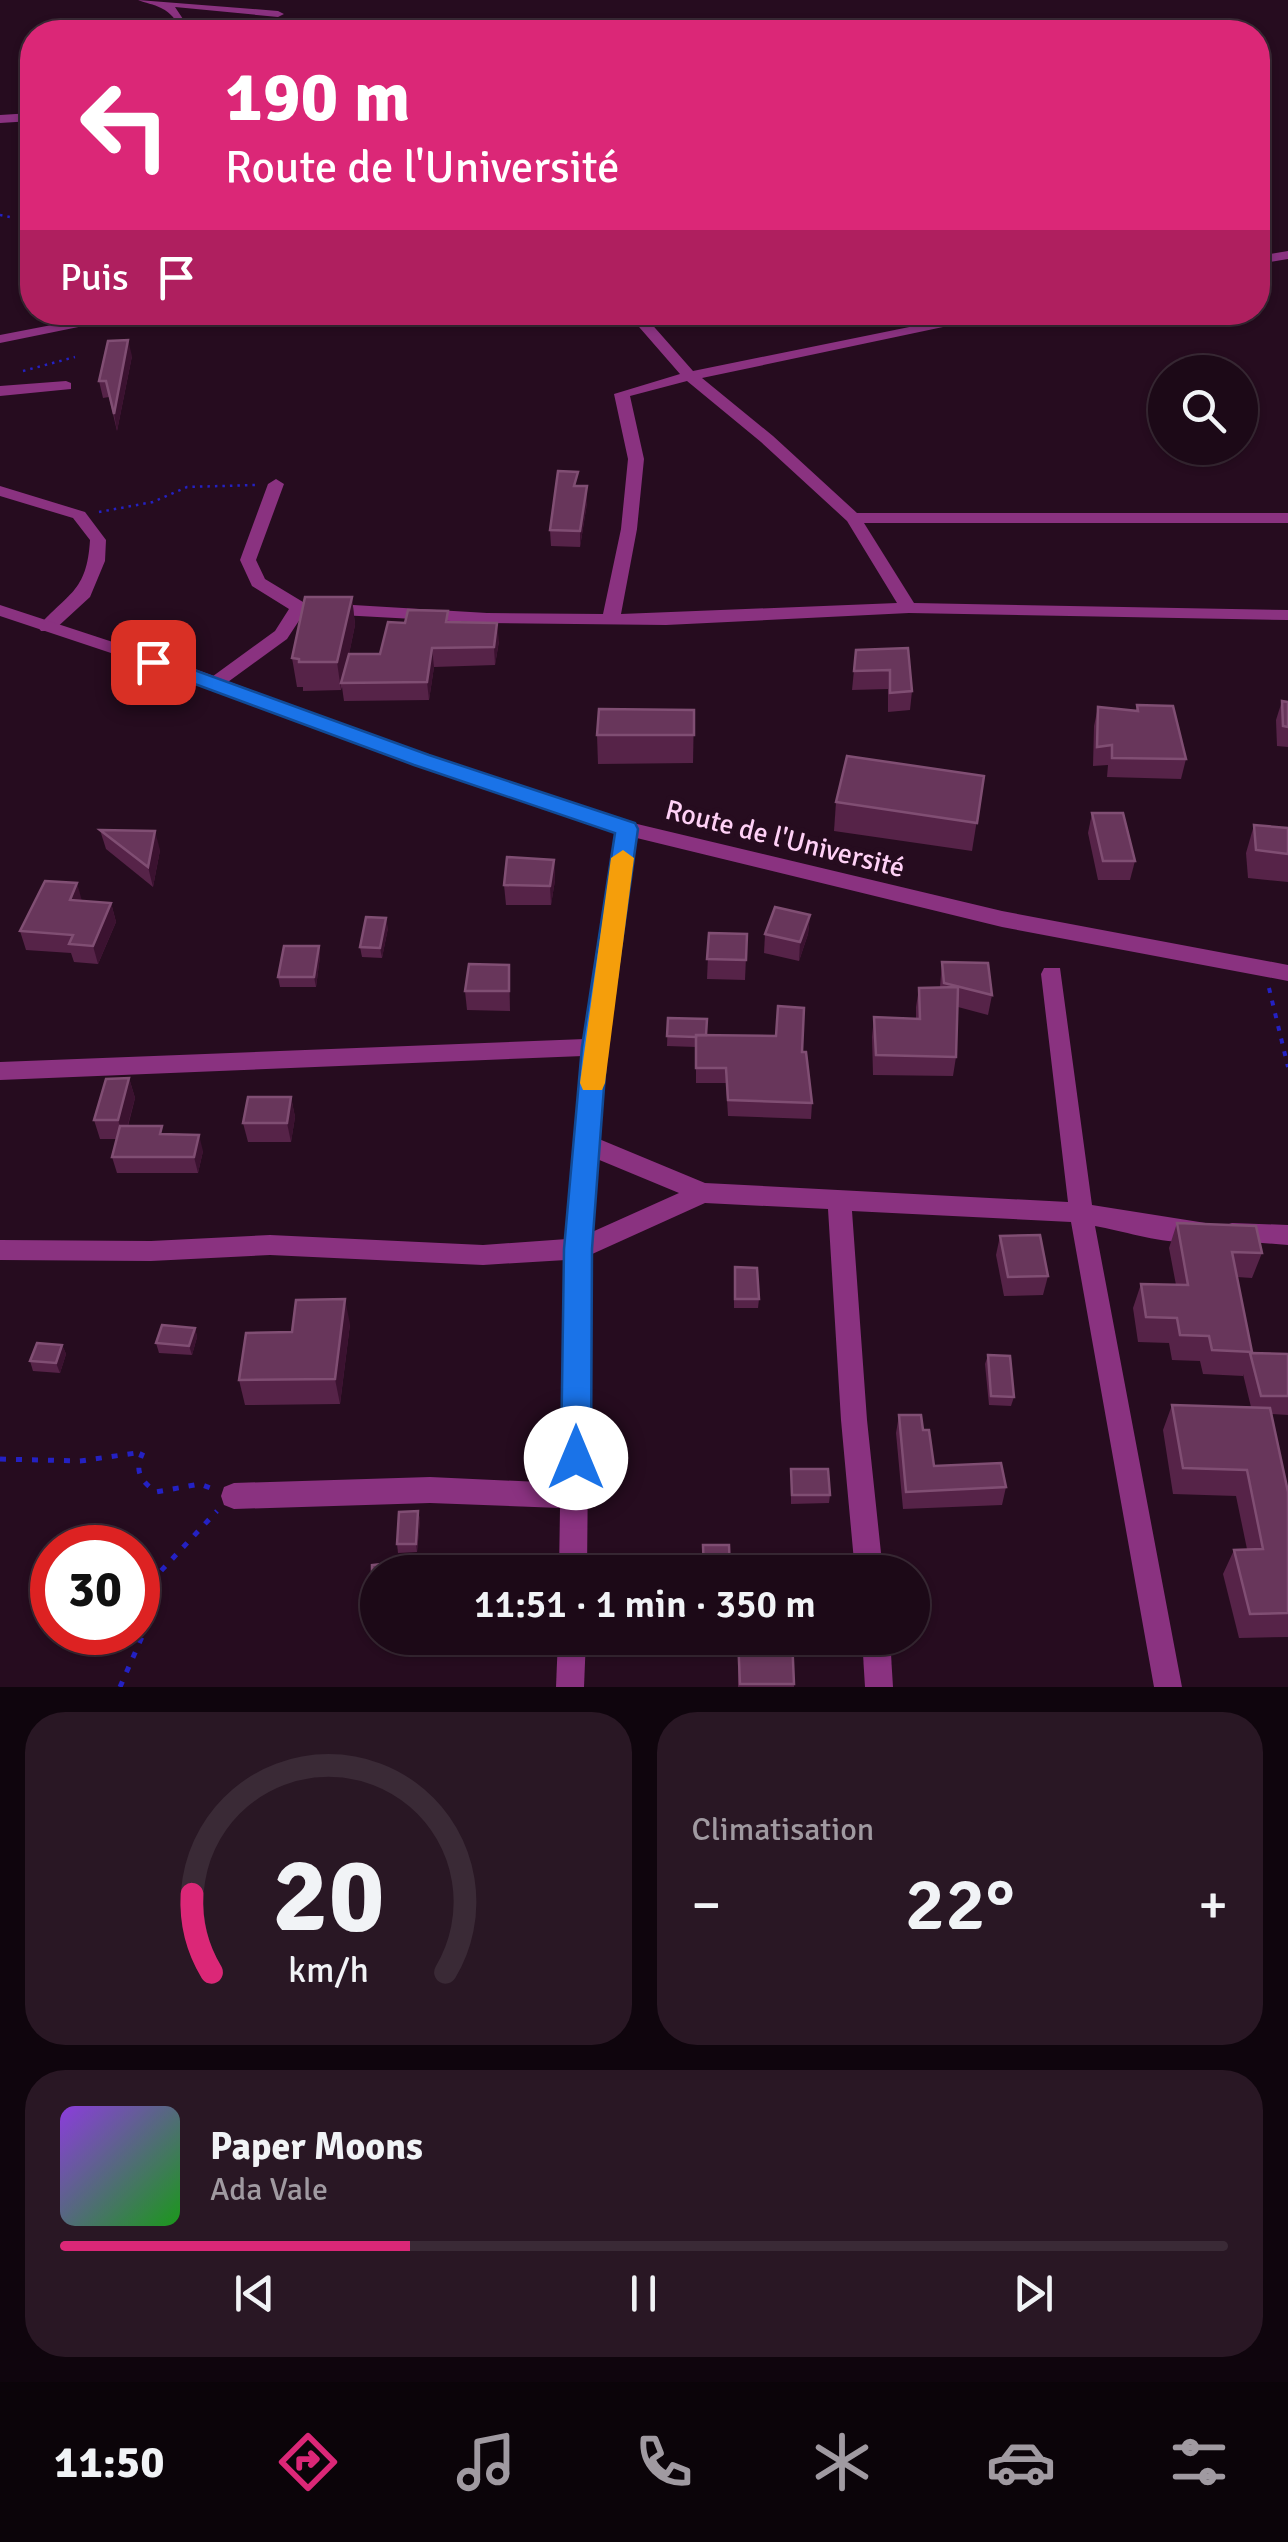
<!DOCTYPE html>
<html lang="fr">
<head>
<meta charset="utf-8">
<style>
  body { margin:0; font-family:Signika,sans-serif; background:#291724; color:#f1f3f6; height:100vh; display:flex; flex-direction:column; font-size:38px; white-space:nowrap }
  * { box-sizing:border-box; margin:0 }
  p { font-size:32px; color:#a09aa1 }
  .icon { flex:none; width:55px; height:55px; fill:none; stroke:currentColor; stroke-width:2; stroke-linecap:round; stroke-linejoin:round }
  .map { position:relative; height:1687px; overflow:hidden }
  .side { display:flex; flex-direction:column; gap:25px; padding:25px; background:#0f050d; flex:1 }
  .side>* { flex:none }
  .top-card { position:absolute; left:20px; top:20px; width:1250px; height:305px; border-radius:40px; box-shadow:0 2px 8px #0004,0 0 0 2px #3a2a36; background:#db2777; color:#fff; overflow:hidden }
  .controls { position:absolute; left:1148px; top:355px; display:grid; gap:20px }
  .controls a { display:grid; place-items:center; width:110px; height:110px; border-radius:50%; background:#1c0917; box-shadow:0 2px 8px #0004,0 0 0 2px #3a2a36; font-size:50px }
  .speed { position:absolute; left:30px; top:1525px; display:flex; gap:20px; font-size:50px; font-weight:700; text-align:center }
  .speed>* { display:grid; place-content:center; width:130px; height:130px; border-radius:50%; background:#1c0917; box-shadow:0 2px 8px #0004,0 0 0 2px #3a2a36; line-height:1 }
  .speed .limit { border:15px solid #d22; background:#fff; color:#111 }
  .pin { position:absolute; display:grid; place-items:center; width:85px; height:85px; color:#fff; margin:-42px; border-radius:20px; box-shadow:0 5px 15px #0006 }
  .me { position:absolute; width:110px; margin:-55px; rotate:0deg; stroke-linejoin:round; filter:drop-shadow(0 0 8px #0008) }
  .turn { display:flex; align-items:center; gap:35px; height:210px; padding:0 40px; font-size:45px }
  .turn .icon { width:130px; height:130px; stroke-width:2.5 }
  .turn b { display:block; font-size:70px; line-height:85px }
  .then { display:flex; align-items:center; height:95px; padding:0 40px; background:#0003; gap:20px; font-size:38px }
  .big { font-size:75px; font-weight:600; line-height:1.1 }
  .side .card { flex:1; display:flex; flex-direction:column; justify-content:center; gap:15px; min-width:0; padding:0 35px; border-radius:40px; background:#291724 }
  .side .dial { align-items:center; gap:0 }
  .dial svg { height:260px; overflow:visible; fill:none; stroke:#3a2a36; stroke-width:7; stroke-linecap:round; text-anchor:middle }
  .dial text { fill:#f1f3f6; stroke:none }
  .song { display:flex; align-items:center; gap:30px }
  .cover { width:120px; height:120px; border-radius:15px; background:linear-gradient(135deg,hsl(270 70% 55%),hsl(120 70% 35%)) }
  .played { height:10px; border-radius:5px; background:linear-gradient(90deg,#db2777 30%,#3a2a36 30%) }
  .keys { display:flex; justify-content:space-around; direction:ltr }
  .heat { display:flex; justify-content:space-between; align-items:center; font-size:55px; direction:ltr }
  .side .tiles { flex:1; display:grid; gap:25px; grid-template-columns:1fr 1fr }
  .card:last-child { grid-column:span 2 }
  .trip { position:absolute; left:360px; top:1555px; width:570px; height:100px; border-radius:50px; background:#1c0917; box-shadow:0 2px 8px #0004,0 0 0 2px #3a2a36; font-weight:600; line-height:100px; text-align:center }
  .dock { display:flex; height:160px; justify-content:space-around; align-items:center; background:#0b0409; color:#a09aa1 }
  .dock .icon { width:70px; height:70px }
  .dock .active { color:#db2777 }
  .dock b { font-size:45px; color:#f1f3f6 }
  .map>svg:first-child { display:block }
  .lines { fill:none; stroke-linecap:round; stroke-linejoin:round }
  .path-far2 { stroke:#2421c3; stroke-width:2.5; stroke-dasharray:2.5 5; stroke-linecap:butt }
  .path-far1 { stroke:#2421c3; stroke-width:4; stroke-dasharray:5 8; stroke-linecap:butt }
  .path { stroke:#2421c3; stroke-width:5; stroke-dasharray:6 10; stroke-linecap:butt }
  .minor { fill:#8a3280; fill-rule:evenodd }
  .tertiary { fill:#8a3280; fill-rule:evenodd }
  .wall { fill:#562348 }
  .shaded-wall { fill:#3b1230 }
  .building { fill:#68365b; stroke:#804e73; stroke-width:2.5 }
  .route { fill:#1a73e8; stroke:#114b97; stroke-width:2.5 }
  .slow { fill:#f59e0b }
  .labels { text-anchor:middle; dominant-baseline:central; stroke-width:10; stroke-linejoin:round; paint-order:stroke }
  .street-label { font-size:28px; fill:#ffd1f6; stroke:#260c1f }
</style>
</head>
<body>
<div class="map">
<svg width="1288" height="1687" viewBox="0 0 1288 1687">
  <rect width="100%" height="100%" fill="#260c1f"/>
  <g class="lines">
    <!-- path-far2 -->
    <g class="path-far2">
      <polyline points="152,32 168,29"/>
      <polyline points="550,32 581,21"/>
      <polyline points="0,215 10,217"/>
      <polyline points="23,371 75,357"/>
      <polyline points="99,512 153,502 187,487 255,485"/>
    </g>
    <!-- path-far1 -->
    <polyline class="path-far1" points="1269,988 1288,1067"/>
    <!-- path -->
    <g class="path">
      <path d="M0,1459l80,2 63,-9c-9,19 -3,28 13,40l44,-8 13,5"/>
      <polyline points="120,1687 145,1630 145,1588 217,1511"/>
    </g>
    <!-- minor -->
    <g class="minor">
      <path d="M138,0l140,11 6,3 -6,3 -103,-10 12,18 21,7c-39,2 -23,-12 -47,-24 -7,-4 -16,-5 -23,-8z"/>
      <polygon points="32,113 32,121 0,123 0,115"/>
      <polygon points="1258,152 1268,163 1258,169"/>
      <polygon points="1288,251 1288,259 1258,264 1258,256"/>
      <polygon points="119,312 152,312 0,343 0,335"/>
      <path d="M626,312h15l52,59 290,-59h31l-312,66 71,58 84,77h431v10h-424l50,80 374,7v10l-379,-7 -243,12 -179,-2 -183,-10 -17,26 -66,48h-12l-3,-4 3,-4 66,-48 14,-22 -37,-23 -12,-26 28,-76 8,-5 8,5 -28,76 9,19 38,23 184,11 116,1 18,-85 7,-70 -14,-65 66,-20zM687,381l74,61 86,79 50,82 -276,11 16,-85 7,-70 -14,-63z"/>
      <polygon points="66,381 71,383 71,389 0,396 0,386"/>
      <path d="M0,486l85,26 21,28 -1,21 -15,36 -37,34h-12l-3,-4c29,-34 49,-34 52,-87l-17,-22 -73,-22z"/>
      <path d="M627,822l10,7 -31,218 -7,92 106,44 363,19 -27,-228 3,-6h16l32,237 120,19 3,7 -3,7c-34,12 -82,-6 -117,-12l87,461h-28l-83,-465 -219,-11 15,209 16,152h-28l-14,-152 -13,-211 -123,-6 -115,52 -3,317h-28l1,-64 -130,-5 -196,6 -10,-4 -3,-9 3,-9 10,-4 196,-6 131,6 5,-223 -83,5 -213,-10 -119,6 -151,-1v-20l151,1 119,-6 213,10 84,-6 16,-183 -583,24v-18l585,-23 32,-210zM597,1159l82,34 -87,39z"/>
      <polygon points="1232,1223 1288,1225 1288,1245 1223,1240 1220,1233 1223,1226"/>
      <polygon points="558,1638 586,1638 584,1687 556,1687"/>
      <polygon points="862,1638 890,1638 893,1687 865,1687"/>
    </g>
    <!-- tertiary -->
    <polygon class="tertiary" points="0,605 195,669 428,756 612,818 1002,911 1288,965 1288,981 1002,927 608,831 414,764 183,677 0,616"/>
  </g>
  <!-- wall -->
  <g class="wall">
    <polygon points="132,356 117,431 109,397 103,398 99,381"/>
    <polygon points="578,486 587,486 587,503 580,547 551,546 550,530"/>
    <polygon points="352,597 355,625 349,654 380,654 449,622 499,641 495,665 434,667 429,700 344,701 342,687 341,690 303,691 303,687 297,687 292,658"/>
    <polygon points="908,648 912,691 910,710 888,712 888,689 852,690 856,650"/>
    <polygon points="1282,701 1288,702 1288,747 1277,746 1276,720"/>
    <polygon points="1137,705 1186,759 1181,779 1107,777 1108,765 1093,766 1094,726 1098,707 1136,711"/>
    <polygon points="694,710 693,763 598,764 597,735"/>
    <polygon points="984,776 972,851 834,831 836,802"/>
    <polygon points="1092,813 1135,861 1130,880 1098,880 1088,833"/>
    <polygon points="1254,825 1288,828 1288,882 1248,878 1246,853"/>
    <polygon points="100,830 160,850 153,887 106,849"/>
    <polygon points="554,860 555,880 551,905 506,905 504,885"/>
    <polygon points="82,901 111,903 116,922 98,964 74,962 71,953 26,950 20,931"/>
    <polygon points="810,915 808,934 799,961 764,953 765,934"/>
    <polygon points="388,928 382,958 362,957 360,947"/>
    <polygon points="709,933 747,934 745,980 707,979"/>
    <polygon points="319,946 320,956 316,987 280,987 278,977"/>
    <polygon points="942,962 992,995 988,1015 958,1007 956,1057 953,1076 873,1075 872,1037 874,1017 916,1019 916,1007 919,988 940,987"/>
    <polygon points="509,965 510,1011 467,1010 465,991"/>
    <polygon points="668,1018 706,1035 802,1052 812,1103 811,1119 728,1116 726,1083 696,1083 696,1047 667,1046"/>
    <polygon points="129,1078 135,1098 128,1126 164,1134 203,1151 198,1173 117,1173 112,1157 116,1139 100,1139 94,1120"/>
    <polygon points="291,1097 295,1117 291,1142 248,1142 243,1123"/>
    <polygon points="1177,1223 1262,1253 1252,1278 1237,1277 1252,1353 1288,1354 1288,1415 1272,1414 1288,1492 1288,1637 1239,1638 1223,1574 1234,1550 1247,1549 1236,1496 1173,1494 1163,1430 1172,1405 1251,1407 1243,1374 1243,1376 1203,1374 1200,1361 1172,1360 1169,1343 1138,1342 1133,1308 1141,1284 1176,1285 1169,1248"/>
    <polygon points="1000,1236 1048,1276 1043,1295 1004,1296 996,1255"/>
    <polygon points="734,1277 759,1299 758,1308 734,1308"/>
    <polygon points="350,1324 340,1404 245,1405 239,1380 292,1332"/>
    <polygon points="195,1328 197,1337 192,1355 159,1353 156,1343"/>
    <polygon points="62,1345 66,1354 60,1373 33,1371 30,1361"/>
    <polygon points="988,1355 1014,1397 1011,1406 989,1405 985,1364"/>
    <polygon points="899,1415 923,1430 934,1466 1006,1487 1002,1505 903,1509 896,1433"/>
    <polygon points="791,1469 830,1495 829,1503 791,1504"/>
    <polygon points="418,1511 420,1520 417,1552 398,1553 397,1544"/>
    <polygon points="378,1572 378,1603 374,1603 372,1595"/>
    <polygon points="738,1638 792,1638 794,1687 738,1687"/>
  </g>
  <!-- shaded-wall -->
  <g class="shaded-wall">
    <polygon points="128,340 132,356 117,431 114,414"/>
    <polygon points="587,486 587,503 580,547 580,531"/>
    <polygon points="352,597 355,625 343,683 341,683 341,690 337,662"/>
    <polygon points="497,623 499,641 495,665 494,647"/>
    <polygon points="432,648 434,667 429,700 427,682"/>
    <polygon points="155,831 160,850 153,887 148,867"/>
    <polygon points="554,860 555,880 551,905 550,886"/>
    <polygon points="77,883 82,901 70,900"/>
    <polygon points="111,903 116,922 98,964 93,946"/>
    <polygon points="810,915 808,934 799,961 800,942"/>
    <polygon points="386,918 388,928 382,958 380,948"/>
    <polygon points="319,946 320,956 316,987 314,977"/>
    <polygon points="129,1078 135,1098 124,1139 118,1120"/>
    <polygon points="291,1097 295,1117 291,1142 287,1123"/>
    <polygon points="199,1135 203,1151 198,1173 194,1157"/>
    <polygon points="345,1299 350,1324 340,1404 335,1379"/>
    <polygon points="195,1328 197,1337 192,1355 189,1346"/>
    <polygon points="62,1345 66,1354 60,1373 56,1363"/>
    <polygon points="418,1511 420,1520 417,1552 416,1544"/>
  </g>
  <!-- building -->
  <g class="building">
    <polygon points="128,340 114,414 106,381 99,381 108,341"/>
    <polygon points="558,471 578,472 574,486 587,486 580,531 550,530"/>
    <polygon points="305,597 352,597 337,662 299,662 299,659 292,658"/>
    <polygon points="408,610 448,611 446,622 497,623 494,647 432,648 427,682 341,683 349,654 380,654 388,622 405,623"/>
    <polygon points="908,648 912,691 890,693 890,670 854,671 856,650"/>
    <polygon points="1282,701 1288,702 1288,727 1283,726"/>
    <polygon points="1137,705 1173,706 1186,759 1112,758 1112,745 1097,747 1098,707 1138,711"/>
    <polygon points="599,709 694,710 694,735 597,735"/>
    <polygon points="847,756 984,776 977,823 836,802"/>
    <polygon points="1092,813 1123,813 1135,861 1103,861"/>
    <polygon points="1254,825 1288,828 1288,854 1256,850"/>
    <polygon points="100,830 155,831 148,867"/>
    <polygon points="507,857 554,860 550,886 504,885"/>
    <polygon points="45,881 77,883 70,900 111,903 93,946 69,944 73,935 20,931"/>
    <polygon points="775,907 810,915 800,942 765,934"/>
    <polygon points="366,917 386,918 380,948 360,947"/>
    <polygon points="709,933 747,934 746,960 707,959"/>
    <polygon points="284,946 319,946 314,977 278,977"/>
    <polygon points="942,962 988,963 992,995 944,983"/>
    <polygon points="469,964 509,965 509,991 465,991"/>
    <polygon points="958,987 956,1057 876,1055 874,1017 920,1019 919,988"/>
    <polygon points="778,1006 804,1008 802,1052 806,1052 812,1103 728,1100 726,1068 696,1068 696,1035 776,1036"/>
    <polygon points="668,1018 707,1019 706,1035 696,1035 696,1037 667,1036"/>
    <polygon points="129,1078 118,1120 94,1120 106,1079"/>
    <polygon points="248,1097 291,1097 287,1123 243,1123"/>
    <polygon points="120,1126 162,1126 160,1134 199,1135 194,1157 112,1157"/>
    <polygon points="1177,1223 1256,1226 1262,1253 1232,1252 1252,1352 1212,1350 1209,1336 1180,1335 1177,1318 1146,1317 1141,1284 1188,1285"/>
    <polygon points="1040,1235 1048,1276 1008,1277 1000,1236"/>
    <polygon points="735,1267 757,1268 759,1299 735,1299"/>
    <polygon points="345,1299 335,1379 239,1380 246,1333 292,1332 296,1300"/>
    <polygon points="162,1325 195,1328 189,1346 156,1343"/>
    <polygon points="37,1343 62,1345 56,1363 30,1361"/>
    <polygon points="1250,1353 1288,1354 1288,1396 1261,1396"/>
    <polygon points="988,1355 1010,1356 1014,1397 991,1396"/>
    <polygon points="1172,1405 1270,1408 1288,1492 1288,1613 1250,1614 1234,1550 1263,1549 1247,1470 1183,1468"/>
    <polygon points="899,1415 921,1415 923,1430 929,1430 934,1466 1001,1463 1006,1487 906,1492"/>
    <polygon points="791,1469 828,1469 830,1495 792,1495"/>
    <polygon points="418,1511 416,1544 397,1544 399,1512"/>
    <polygon points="703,1545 729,1545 730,1572 704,1572"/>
    <polygon points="409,1561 409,1572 378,1572 378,1594 372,1595 372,1565"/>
    <polygon points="738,1638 792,1638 794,1684 740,1684"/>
  </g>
  <!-- route -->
  <polygon class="route" points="153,655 429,755 635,823 638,829 607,1047 592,1249 591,1458 586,1468 576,1472 565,1468 561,1458 564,1249 582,1047 615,833 414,765 146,666 143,662"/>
  <!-- slow -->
  <polygon class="slow" points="623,850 634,858 605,1083 602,1090 583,1090 580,1083 611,858"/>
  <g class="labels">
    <!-- street labels -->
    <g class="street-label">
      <text transform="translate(785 839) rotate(14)">Route de l'Université</text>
    </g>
  </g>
</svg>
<div class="controls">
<a><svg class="icon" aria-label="search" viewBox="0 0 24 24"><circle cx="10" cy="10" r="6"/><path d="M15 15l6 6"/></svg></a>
</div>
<div class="speed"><div class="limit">30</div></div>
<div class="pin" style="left:153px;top:662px;background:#d93025"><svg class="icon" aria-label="arrive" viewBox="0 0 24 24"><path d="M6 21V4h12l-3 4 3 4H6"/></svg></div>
<svg class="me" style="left:576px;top:1458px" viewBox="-20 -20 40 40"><circle r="19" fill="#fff"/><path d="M0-13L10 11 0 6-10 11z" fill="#1a73e8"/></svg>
<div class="trip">11:51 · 1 min · 350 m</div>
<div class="top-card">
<div class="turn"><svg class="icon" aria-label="left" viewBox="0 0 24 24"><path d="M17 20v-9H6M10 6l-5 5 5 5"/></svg><div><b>190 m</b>Route de l'Université</div></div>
<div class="then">Puis<svg class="icon" aria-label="arrive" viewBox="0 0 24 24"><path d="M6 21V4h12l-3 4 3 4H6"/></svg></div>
</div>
</div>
<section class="side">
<div class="tiles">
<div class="card dial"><svg viewBox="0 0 100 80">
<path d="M14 69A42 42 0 1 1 86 69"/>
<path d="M14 69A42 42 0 0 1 8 45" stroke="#db2777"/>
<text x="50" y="56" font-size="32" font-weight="700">20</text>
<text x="50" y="72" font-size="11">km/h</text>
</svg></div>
<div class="card"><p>Climatisation</p>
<div class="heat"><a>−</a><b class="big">22°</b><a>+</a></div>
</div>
<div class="card">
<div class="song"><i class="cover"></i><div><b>Paper Moons</b><p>Ada Vale</p></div></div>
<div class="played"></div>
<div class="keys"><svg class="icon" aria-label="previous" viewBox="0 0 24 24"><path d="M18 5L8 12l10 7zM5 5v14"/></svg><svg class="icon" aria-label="pause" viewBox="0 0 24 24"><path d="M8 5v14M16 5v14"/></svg><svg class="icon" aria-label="next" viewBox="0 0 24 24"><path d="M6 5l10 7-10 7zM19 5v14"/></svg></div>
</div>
</div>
</section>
<nav class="dock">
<b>11:50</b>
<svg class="icon active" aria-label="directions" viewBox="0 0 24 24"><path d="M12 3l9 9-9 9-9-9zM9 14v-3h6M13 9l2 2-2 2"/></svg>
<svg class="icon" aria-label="music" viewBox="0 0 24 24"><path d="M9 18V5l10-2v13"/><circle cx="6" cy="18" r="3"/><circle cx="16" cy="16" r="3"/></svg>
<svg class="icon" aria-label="phone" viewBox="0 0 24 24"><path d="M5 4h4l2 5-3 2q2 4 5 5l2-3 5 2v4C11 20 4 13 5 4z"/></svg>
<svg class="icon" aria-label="climate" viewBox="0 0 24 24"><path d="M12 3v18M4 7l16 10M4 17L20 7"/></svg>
<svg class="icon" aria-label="car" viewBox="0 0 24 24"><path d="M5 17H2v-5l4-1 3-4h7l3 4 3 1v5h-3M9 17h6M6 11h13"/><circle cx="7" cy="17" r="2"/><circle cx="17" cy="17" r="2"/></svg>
<svg class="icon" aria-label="filters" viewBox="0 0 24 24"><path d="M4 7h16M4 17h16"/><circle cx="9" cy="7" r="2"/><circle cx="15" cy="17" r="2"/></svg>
</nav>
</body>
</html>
